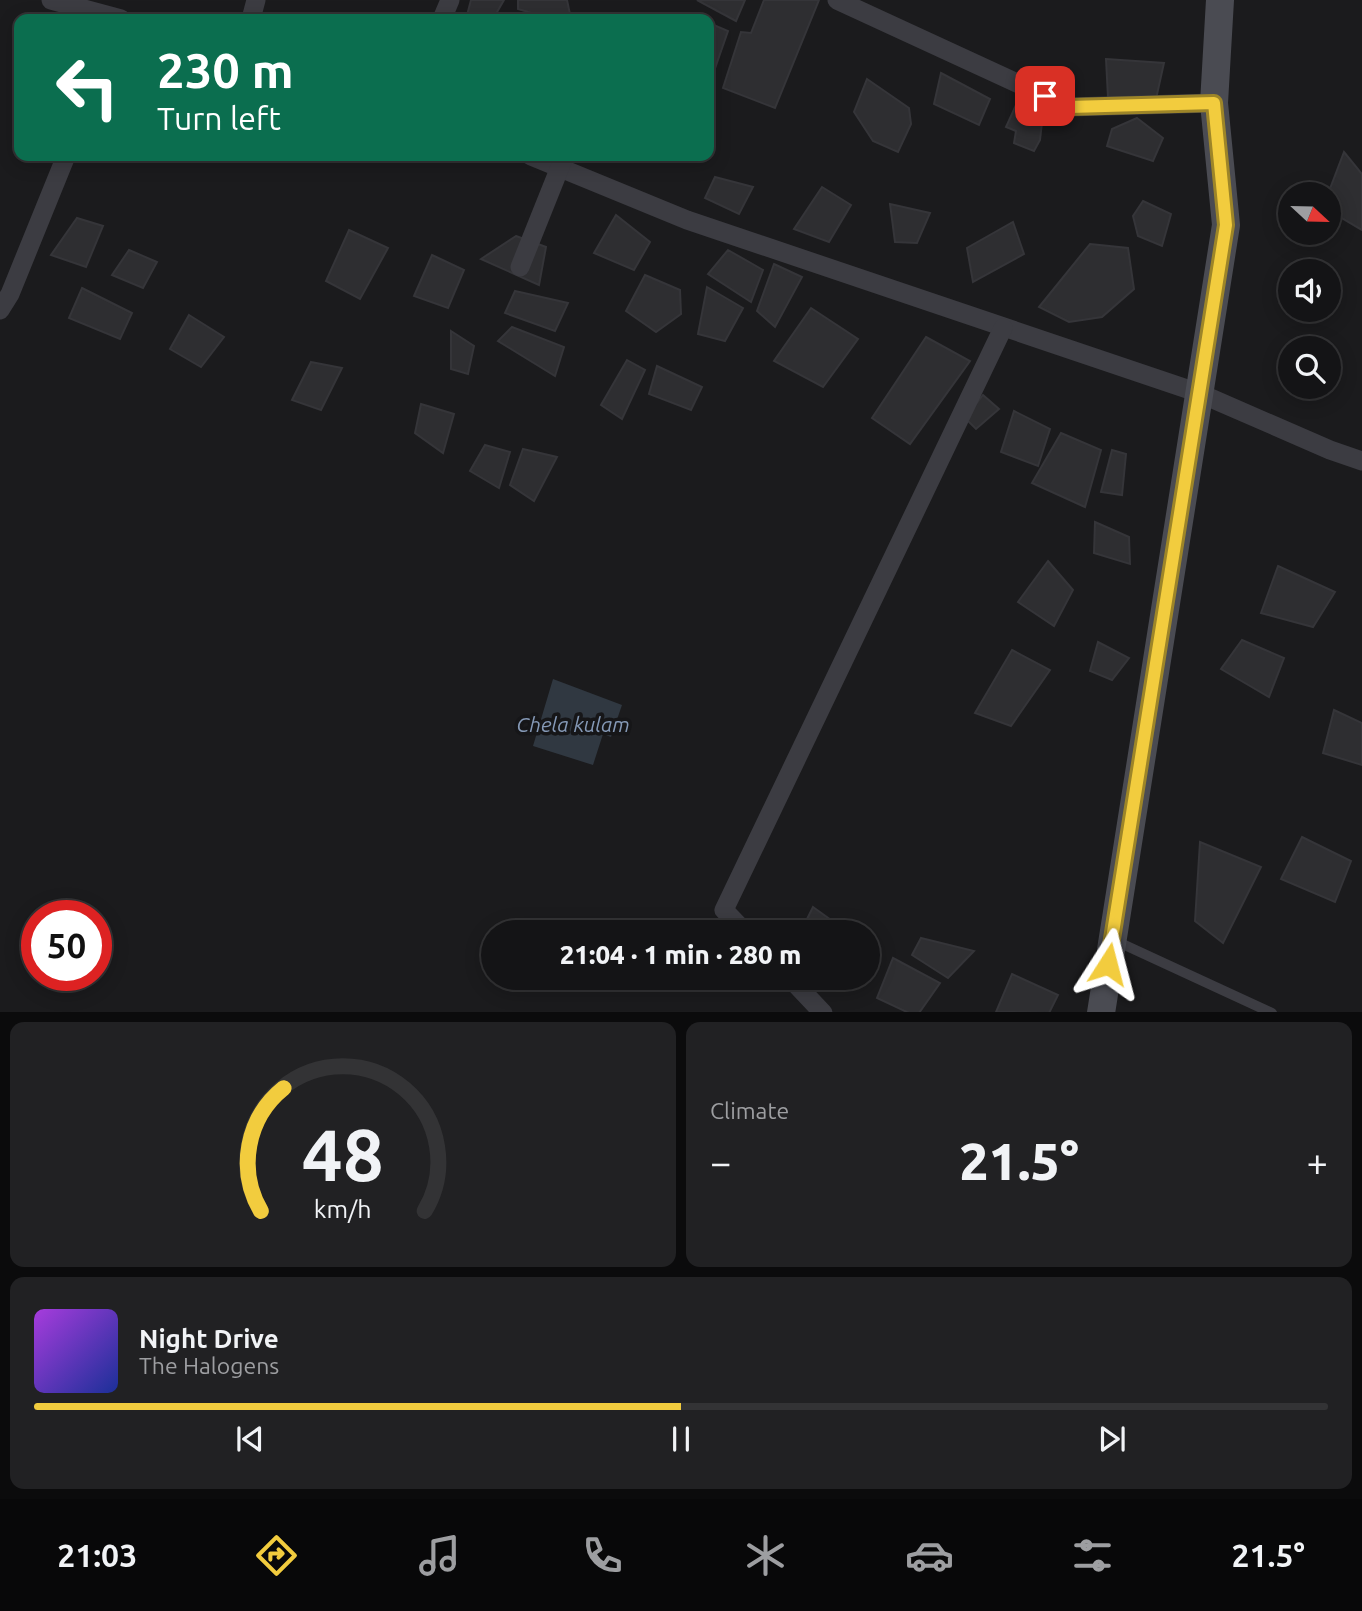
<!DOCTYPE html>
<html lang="en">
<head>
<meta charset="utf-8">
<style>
  body { margin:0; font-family:Ubuntu,sans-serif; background:#212123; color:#f1f3f6; height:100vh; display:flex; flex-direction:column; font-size:26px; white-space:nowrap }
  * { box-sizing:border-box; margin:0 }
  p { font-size:23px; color:#9d9ea1 }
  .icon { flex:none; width:38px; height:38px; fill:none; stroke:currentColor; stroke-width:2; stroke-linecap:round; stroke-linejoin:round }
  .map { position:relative; height:1012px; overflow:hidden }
  .panel { display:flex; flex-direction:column; gap:10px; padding:10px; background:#0b0b0c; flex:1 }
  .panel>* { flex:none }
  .guide { position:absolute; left:14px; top:14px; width:700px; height:147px; border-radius:14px; box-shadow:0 4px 18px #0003,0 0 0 2px #333335; background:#0b6e4f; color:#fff; overflow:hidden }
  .needle { width:46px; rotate:112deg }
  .fabs { position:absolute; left:1278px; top:182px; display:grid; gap:14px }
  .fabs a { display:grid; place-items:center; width:63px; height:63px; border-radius:50%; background:#141416; box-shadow:0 4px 18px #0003,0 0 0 2px #333335; font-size:35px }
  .speed { position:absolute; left:21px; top:900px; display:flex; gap:14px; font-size:35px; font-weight:700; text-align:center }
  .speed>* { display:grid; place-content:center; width:91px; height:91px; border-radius:50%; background:#141416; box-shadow:0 4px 18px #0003,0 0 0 2px #333335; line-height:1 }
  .speed .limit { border:10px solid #d22; background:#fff; color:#111 }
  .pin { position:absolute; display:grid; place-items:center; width:60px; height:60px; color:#fff; margin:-30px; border-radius:14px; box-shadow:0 4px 10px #0006 }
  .me { position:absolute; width:77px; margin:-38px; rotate:9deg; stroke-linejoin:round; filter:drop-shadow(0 0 5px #0008) }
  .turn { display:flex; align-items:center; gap:24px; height:147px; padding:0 28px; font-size:32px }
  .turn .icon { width:91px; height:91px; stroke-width:2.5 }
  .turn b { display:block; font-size:49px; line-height:60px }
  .big { font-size:52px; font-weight:800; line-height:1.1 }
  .panel .tile { flex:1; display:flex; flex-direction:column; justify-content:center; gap:10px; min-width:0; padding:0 24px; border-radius:14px; background:#212123 }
  .panel .dial { align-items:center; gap:0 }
  .dial svg { height:182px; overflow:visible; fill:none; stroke:#333335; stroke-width:7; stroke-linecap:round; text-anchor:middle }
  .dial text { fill:#f1f3f6; stroke:none }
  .song { display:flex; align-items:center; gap:21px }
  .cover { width:84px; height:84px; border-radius:10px; background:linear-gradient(135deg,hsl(280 70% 55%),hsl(230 70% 35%)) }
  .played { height:7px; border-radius:4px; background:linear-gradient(90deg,#f2cc3e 50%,#333335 50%) }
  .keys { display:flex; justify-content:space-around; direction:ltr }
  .heat { display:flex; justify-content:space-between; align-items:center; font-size:38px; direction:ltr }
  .panel .tiles { flex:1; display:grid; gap:10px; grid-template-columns:1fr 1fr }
  .tile:last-child { grid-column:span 2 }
  .trip { position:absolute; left:481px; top:920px; width:399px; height:70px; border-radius:35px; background:#141416; box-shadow:0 4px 18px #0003,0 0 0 2px #333335; font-weight:800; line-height:70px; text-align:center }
  .menu { display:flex; height:112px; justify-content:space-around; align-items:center; background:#080809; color:#9d9ea1 }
  .menu .icon { width:49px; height:49px }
  .menu .selected { color:#f2cc3e }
  .menu b { font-size:32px; color:#f1f3f6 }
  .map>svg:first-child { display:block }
  .water { fill:#303841 }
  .building { fill:#2e2e31; stroke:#353539; stroke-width:2 }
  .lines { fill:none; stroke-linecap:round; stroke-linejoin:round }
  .lane { stroke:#3c3c42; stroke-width:10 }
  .street { stroke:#3c3c42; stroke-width:19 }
  .secondary { stroke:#4a4b52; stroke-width:28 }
  .route-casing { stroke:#9d8528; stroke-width:18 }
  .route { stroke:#f2cc3e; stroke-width:12 }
  .labels { text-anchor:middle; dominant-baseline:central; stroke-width:7; stroke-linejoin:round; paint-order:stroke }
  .water-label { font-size:21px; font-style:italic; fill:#8599b6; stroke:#161618 }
</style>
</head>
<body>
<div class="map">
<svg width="1362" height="1013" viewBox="0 0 1362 1013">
  <rect width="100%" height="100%" fill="#1b1b1d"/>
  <!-- water -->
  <polygon class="water" points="553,679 622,705 611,737 603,734 593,765 533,746"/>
  <!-- building -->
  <g class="building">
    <polygon points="471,0 504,0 493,19 466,19"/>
    <polygon points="518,0 567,0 571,19 552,19 518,9"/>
    <polygon points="697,0 745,0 736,21"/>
    <polygon points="764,0 819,0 775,108 723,88 741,32 751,33"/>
    <polygon points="709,23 728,31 713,74 709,72"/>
    <polygon points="1106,59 1164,63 1156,99 1108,97"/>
    <polygon points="941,73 990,99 979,125 934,104"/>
    <polygon points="867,79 909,108 911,124 898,152 873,141 854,112"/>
    <polygon points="1016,105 1043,114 1040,140 1034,151 1014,143 1016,131 1006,127"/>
    <polygon points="1137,118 1163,138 1153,161 1107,146 1112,129"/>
    <polygon points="1344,152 1362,174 1362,230 1328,210 1328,194"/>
    <polygon points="715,177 753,187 739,214 705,198"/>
    <polygon points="822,187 851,205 829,242 794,229"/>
    <polygon points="1143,201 1171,214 1162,246 1138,236 1133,216"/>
    <polygon points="890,204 930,213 917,243 895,242"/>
    <polygon points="616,215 650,242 634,270 594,253"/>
    <polygon points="77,218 103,226 86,267 51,255"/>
    <polygon points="1013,222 1024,254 973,282 967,248"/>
    <polygon points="349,230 388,248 360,299 326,281"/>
    <polygon points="516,236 546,247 539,285 481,259"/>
    <polygon points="1090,244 1128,248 1134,289 1102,317 1069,322 1039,307"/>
    <polygon points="129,250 157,262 143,288 112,275"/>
    <polygon points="728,250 763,270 751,302 708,274"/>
    <polygon points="432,255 464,270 448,308 414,296"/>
    <polygon points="774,264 802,277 775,327 757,311"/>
    <polygon points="645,275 680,290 681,314 656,332 626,311"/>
    <polygon points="707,287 743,308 725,341 698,334"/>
    <polygon points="82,288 132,313 120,339 69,318"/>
    <polygon points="515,291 568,303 555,331 505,313"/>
    <polygon points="811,308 858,339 823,387 774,361"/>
    <polygon points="189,315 224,337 201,367 170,349"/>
    <polygon points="512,327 564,347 555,376 498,341"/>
    <polygon points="451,331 474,346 468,374 451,369"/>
    <polygon points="926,337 970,361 910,444 872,418"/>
    <polygon points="627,360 645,370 622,419 601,405"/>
    <polygon points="311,362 342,368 321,410 292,400"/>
    <polygon points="657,366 702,387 691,410 649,394"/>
    <polygon points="983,395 999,409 976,429 965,418"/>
    <polygon points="421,404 454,414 443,453 415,433"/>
    <polygon points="1014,411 1050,429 1038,466 1001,452"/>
    <polygon points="1061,433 1101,450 1085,507 1032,483"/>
    <polygon points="485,445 510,452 499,488 470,471"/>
    <polygon points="523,449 557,457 534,501 510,485"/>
    <polygon points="1112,450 1126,454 1122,495 1101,492"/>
    <polygon points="1095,522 1129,537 1130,564 1094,553"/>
    <polygon points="1048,561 1073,590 1054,626 1018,602"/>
    <polygon points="1278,566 1335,592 1313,627 1261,613"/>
    <polygon points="1242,640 1284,658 1269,697 1221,669"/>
    <polygon points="1098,642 1129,658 1112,680 1090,671"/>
    <polygon points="1012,650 1050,670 1011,726 975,713"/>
    <polygon points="1334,710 1362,723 1362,765 1323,753"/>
    <polygon points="1302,837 1351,861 1335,902 1281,879"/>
    <polygon points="1200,842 1261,867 1223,943 1195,921"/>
    <polygon points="813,907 849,933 800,933"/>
    <polygon points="921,938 974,951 948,978 912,955"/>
    <polygon points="893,958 940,983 919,1013 909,1013 877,998"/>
    <polygon points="1012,974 1058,995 1049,1013 996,1012"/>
  </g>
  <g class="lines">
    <!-- lane -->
    <polyline class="lane" points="1116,941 1272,1013"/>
    <!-- street -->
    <g class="street">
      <polyline points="51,0 121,19"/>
      <polyline points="837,0 1069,107 1214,103"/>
      <polyline points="251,19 256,0"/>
      <polyline points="442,19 450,0"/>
      <polyline points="531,156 687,220 1199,393 1330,450 1362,461"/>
      <polyline points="520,267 564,157"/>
      <polyline points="0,310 10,294 66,156"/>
      <polyline points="746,933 724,910 1003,328"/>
      <polyline points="790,978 823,1013"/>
    </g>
    <!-- secondary -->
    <polyline class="secondary" points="1101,1013 1226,225 1214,103 1220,0"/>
  </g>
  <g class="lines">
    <defs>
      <polyline id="route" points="1045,96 1069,107 1214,103 1226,225 1108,964"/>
    </defs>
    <!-- route casing -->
    <use href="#route" class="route-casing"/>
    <!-- route -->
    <use href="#route" class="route"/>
  </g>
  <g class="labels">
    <!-- water labels -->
    <g class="water-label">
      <text x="573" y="724">Chela kulam</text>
    </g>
  </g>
</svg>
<div class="fabs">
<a><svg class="needle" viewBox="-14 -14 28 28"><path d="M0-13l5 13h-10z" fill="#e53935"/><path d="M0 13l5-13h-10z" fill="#9d9ea1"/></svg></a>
<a><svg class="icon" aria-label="sound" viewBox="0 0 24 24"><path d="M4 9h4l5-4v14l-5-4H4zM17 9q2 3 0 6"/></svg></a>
<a><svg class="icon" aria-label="search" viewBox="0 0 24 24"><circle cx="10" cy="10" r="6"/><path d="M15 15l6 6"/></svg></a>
</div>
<div class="speed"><div class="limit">50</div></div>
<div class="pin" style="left:1045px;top:96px;background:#d93025"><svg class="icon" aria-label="arrive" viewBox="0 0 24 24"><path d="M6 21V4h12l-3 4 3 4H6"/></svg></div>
<svg class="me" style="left:1108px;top:964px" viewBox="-20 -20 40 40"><path d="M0-17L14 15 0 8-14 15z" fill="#f2cc3e" stroke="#fff" stroke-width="4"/></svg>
<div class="trip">21:04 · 1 min · 280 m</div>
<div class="guide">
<div class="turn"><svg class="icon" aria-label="left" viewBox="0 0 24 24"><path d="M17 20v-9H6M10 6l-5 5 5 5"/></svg><div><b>230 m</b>Turn left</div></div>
</div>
</div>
<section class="panel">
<div class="tiles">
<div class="tile dial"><svg viewBox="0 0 100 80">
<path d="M14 69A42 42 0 1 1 86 69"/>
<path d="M14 69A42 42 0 0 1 24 15" stroke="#f2cc3e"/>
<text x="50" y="56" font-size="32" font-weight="700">48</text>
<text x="50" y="72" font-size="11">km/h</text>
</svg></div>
<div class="tile"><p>Climate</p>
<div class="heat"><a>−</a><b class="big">21.5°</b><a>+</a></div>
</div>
<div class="tile">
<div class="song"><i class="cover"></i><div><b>Night Drive</b><p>The Halogens</p></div></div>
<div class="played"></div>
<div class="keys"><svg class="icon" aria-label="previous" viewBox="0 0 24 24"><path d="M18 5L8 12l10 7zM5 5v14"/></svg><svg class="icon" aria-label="pause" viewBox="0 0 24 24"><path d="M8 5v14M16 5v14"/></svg><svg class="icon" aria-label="next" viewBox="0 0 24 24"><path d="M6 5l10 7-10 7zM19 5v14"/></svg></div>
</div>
</div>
</section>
<nav class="menu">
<b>21:03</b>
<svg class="icon selected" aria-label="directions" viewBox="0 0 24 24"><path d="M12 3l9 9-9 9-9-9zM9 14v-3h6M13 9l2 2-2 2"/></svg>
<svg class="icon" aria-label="music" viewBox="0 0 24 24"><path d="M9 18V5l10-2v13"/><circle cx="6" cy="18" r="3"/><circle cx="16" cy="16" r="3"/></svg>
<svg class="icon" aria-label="phone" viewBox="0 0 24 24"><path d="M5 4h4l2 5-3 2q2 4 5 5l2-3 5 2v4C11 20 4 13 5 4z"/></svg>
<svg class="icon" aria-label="climate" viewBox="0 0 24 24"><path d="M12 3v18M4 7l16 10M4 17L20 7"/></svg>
<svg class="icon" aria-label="car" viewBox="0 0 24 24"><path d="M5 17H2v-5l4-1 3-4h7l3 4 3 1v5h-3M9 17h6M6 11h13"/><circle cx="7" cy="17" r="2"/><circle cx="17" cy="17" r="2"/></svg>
<svg class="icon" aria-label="filters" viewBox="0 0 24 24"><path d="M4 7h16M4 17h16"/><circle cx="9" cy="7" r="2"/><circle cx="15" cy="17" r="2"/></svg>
<b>21.5°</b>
</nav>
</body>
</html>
